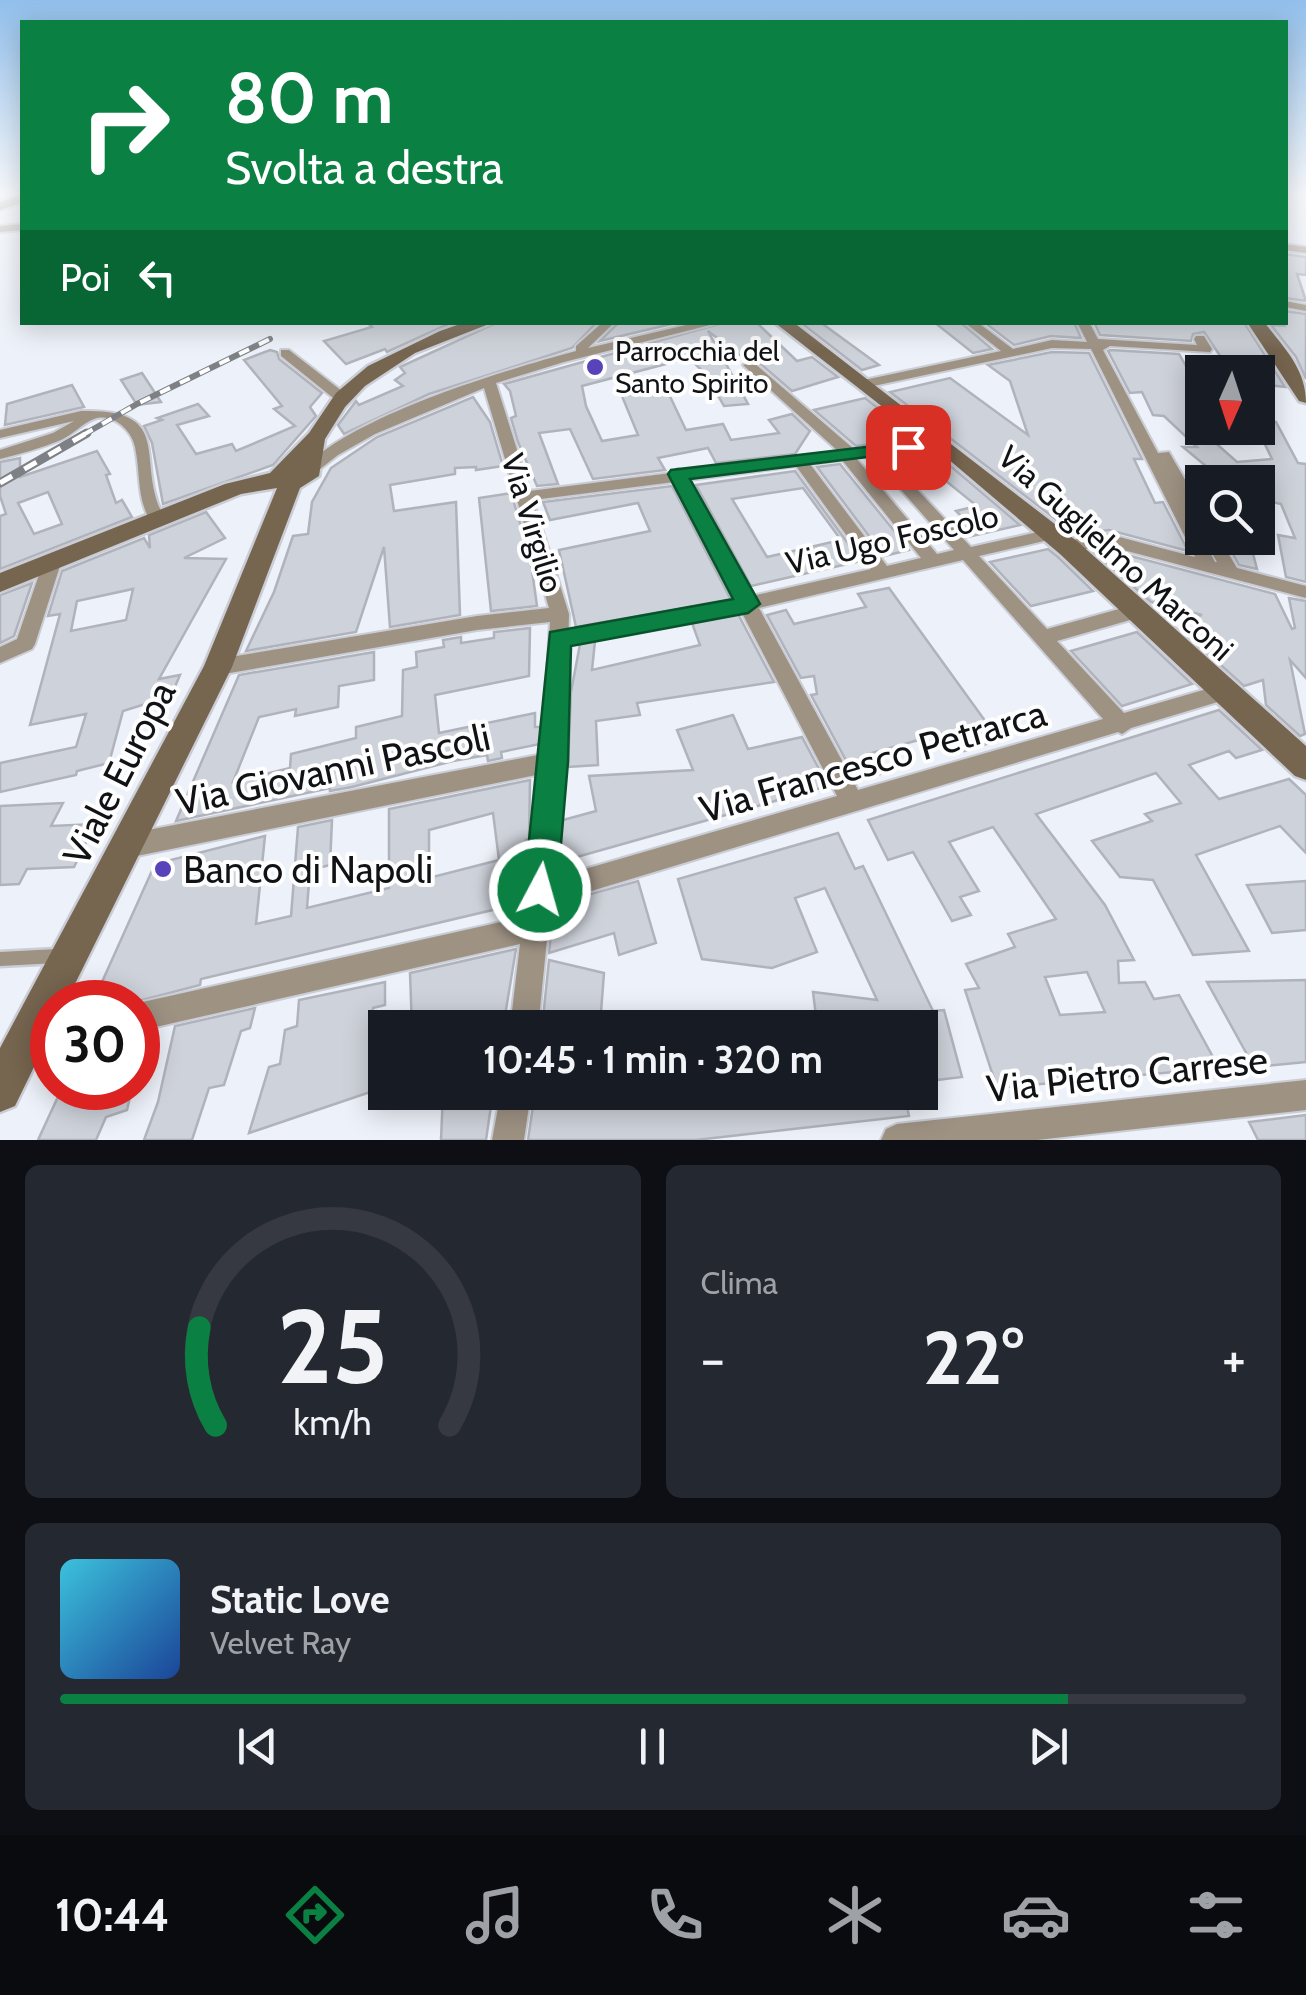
<!DOCTYPE html>
<html lang="it">
<head>
<meta charset="utf-8">
<style>
  body { margin:0; font-family:Cabin,sans-serif; background:#242831; color:#f1f3f6; height:100vh; display:flex; flex-direction:column; font-size:38px; white-space:nowrap }
  * { box-sizing:border-box; margin:0 }
  p { font-size:32px; color:#9ea1a6 }
  .icon { flex:none; width:55px; height:55px; fill:none; stroke:currentColor; stroke-width:2; stroke-linecap:round; stroke-linejoin:round }
  .map { position:relative; height:1140px; overflow:hidden }
  .side { display:flex; flex-direction:column; gap:25px; padding:25px; background:#0d0f14; flex:1 }
  .side>* { flex:none }
  .hud { position:absolute; left:20px; top:20px; width:1268px; height:305px; border-radius:0px; box-shadow:0 5px 25px #0003; background:#0b8043; color:#fff; overflow:hidden }
  .needle { width:65px; rotate:183deg }
  .controls { position:absolute; left:1185px; top:355px; display:grid; gap:20px }
  .controls a { display:grid; place-items:center; width:90px; height:90px; border-radius:0px; background:#171b24; box-shadow:0 5px 25px #0003; font-size:50px }
  .speed { position:absolute; left:30px; top:980px; display:flex; gap:20px; font-size:50px; font-weight:700; text-align:center }
  .speed>* { display:grid; place-content:center; width:130px; height:130px; border-radius:50%; background:#171b24; box-shadow:0 5px 25px #0003; line-height:1 }
  .speed .limit { border:15px solid #d22; background:#fff; color:#111 }
  .pin { position:absolute; display:grid; place-items:center; width:85px; height:85px; color:#fff; margin:-42px; border-radius:20px; box-shadow:0 5px 15px #0006 }
  .me { position:absolute; width:110px; margin:-55px; rotate:6deg; stroke-linejoin:round; filter:drop-shadow(0 0 8px #0008) }
  .turn { display:flex; align-items:center; gap:35px; height:210px; padding:0 40px; font-size:45px }
  .turn .icon { width:130px; height:130px; stroke-width:2.5 }
  .turn b { display:block; font-size:70px; line-height:85px }
  .then { display:flex; align-items:center; height:95px; padding:0 40px; background:#0003; gap:20px; font-size:38px }
  .big { font-size:75px; font-weight:700; line-height:1.1 }
  .side .card { flex:1; display:flex; flex-direction:column; justify-content:center; gap:15px; min-width:0; padding:0 35px; border-radius:15px; background:#242831 }
  .side .dial { align-items:center; gap:0 }
  .dial svg { height:260px; overflow:visible; fill:none; stroke:#363941; stroke-width:7; stroke-linecap:round; text-anchor:middle }
  .dial text { fill:#f1f3f6; stroke:none }
  .song { display:flex; align-items:center; gap:30px }
  .cover { width:120px; height:120px; border-radius:15px; background:linear-gradient(135deg,hsl(190 70% 55%),hsl(220 70% 35%)) }
  .played { height:10px; border-radius:5px; background:linear-gradient(90deg,#0b8043 85%,#363941 85%) }
  .keys { display:flex; justify-content:space-around; direction:ltr }
  .heat { display:flex; justify-content:space-between; align-items:center; font-size:55px; direction:ltr }
  .side .tiles { flex:1; display:grid; gap:25px; grid-template-columns:1fr 1fr }
  .card:last-child { grid-column:span 2 }
  .trip { position:absolute; left:368px; top:1010px; width:570px; height:100px; border-radius:0px; background:#171b24; box-shadow:0 5px 25px #0003; font-weight:700; line-height:100px; text-align:center }
  .dock { display:flex; height:160px; justify-content:space-around; align-items:center; background:#090b0e; color:#9ea1a6 }
  .dock .icon { width:70px; height:70px }
  .dock .selected { color:#0b8043 }
  .dock b { font-size:45px; color:#f1f3f6 }
  .map>svg:first-child { display:block }
  .building { fill:#ced2da; stroke:#b0b3bb; stroke-width:2.5; fill-rule:evenodd }
  .lines { fill:none; stroke-linecap:round; stroke-linejoin:round }
  .lane-far2-casing { stroke:#cacdd5; stroke-width:12 }
  .lane-far1-casing { stroke:#cacdd5; stroke-width:15 }
  .lane-casing { stroke:#cacdd5; stroke-width:19 }
  .street-casing { stroke:#cacdd5; stroke-width:4 }
  .secondary-casing { stroke:#cacdd5; stroke-width:5 }
  .lane-far2 { stroke:#9e9283; stroke-width:8 }
  .lane-far1 { stroke:#9e9283; stroke-width:10 }
  .lane { stroke:#9e9283; stroke-width:14 }
  .street { fill:#9e9283; fill-rule:evenodd }
  .secondary { fill:#76654f; fill-rule:evenodd }
  .rail-far1-casing { stroke:#7d8085; stroke-width:6 }
  .rail-casing { stroke:#7d8085; stroke-width:9 }
  .rail-far1 { stroke:#fefefe; stroke-width:4; stroke-dasharray:11; stroke-linecap:butt }
  .rail { stroke:#fefefe; stroke-width:5; stroke-dasharray:14; stroke-linecap:butt }
  .route { fill:#0b8043; stroke:#07532c; stroke-width:2.5 }
  .poi-dot { fill:#5843bb; stroke:#fefefe; stroke-width:4 }
  .labels { text-anchor:middle; dominant-baseline:central; stroke-width:8; stroke-linejoin:round; paint-order:stroke }
  .far-poi-label { font-size:28px; fill:#111215; stroke:#fefefe; text-anchor:start }
  .street-label { font-size:32px; fill:#111215; stroke:#fefefe }
  .near-street-label { font-size:38px; fill:#111215; stroke:#fefefe }
  .near-poi-label { font-size:38px; fill:#111215; stroke:#fefefe; text-anchor:start }
</style>
</head>
<body>
<div class="map">
<svg width="1306" height="1140" viewBox="0 0 1306 1140">
  <rect width="100%" height="100%" fill="#edf1f9"/>
  <!-- building -->
  <g class="building">
    <polygon points="1285,254 1306,257 1306,275 1297,274 1306,301 1285,298"/>
    <polygon points="1285,311 1306,314 1306,379 1296,357 1271,325 1285,326"/>
    <polygon points="367,322 453,322 387,352 385,349 346,364 324,341 372,327"/>
    <polygon points="498,322 597,322 572,348 429,394 344,434 338,425 356,401 359,405 403,386 395,380 405,373 400,367"/>
    <polygon points="619,322 680,322 600,341"/>
    <polygon points="726,322 756,322 797,361 812,357 838,377 792,391 755,359 746,360 708,331 748,404 724,406 712,385 716,384 689,358 582,386 586,406 602,441 638,435 622,396 667,390 686,430 723,424 731,440 779,433 769,420 792,414 810,431 795,454 716,463 708,448 658,458 665,470 593,479 570,429 539,433 558,484 537,486 518,442 511,418 516,416 510,391 504,384"/>
    <polygon points="800,322 820,322 879,365 862,370"/>
    <polygon points="934,322 960,322 992,349 973,353"/>
    <polygon points="984,322 1074,322 1081,338 1051,336 1014,345"/>
    <polygon points="1094,322 1244,322 1285,387 1258,384 1258,372 1231,372 1204,332 1193,334 1191,341 1100,335"/>
    <polygon points="270,350 277,352 279,359 322,393 310,407 316,416 273,465 163,504 152,443 144,426 162,420 157,418 198,404 209,416 177,425 196,454 232,444 236,451 295,426 274,409 282,406 244,360"/>
    <polygon points="1111,350 1179,354 1202,394 1202,431 1237,462 1272,459 1258,430 1258,421 1276,422 1298,463 1306,464 1306,582 1286,577 1278,535 1295,538 1281,504 1272,502 1267,477 1250,479 1250,482 1225,482 1183,447 1197,447 1164,416 1153,415 1142,392 1130,393 1108,351"/>
    <polygon points="1052,352 1089,353 1142,459 1134,459 1155,503 1163,502 1188,551 1109,530 1076,535 890,392 950,378 1028,435 1010,381 988,365"/>
    <polygon points="142,373 161,402 137,405 121,380"/>
    <polygon points="72,385 84,407 5,425 7,404"/>
    <polygon points="473,397 490,422 503,466 476,470 476,467 455,468 455,474 390,485 394,511 456,502 460,615 390,627 384,547 356,632 246,651 274,592 293,536 308,534 312,502 331,468 377,437"/>
    <polygon points="865,398 918,439 856,446 814,410"/>
    <path d="M97,451l13,23 -4,1 10,28 6,-3 10,17 -132,52v-53l6,-2 -6,-18v-34l20,-4v19zM48,492l14,32 -28,10 -16,-31z"/>
    <polygon points="934,452 1020,525 967,537 952,521 963,518 956,511 977,506 925,464 902,468 893,458"/>
    <polygon points="840,464 904,543 909,550 884,556 817,467"/>
    <path d="M795,471l66,90 -110,25 -55,-101zM803,488l38,52 -74,17 -35,-58z"/>
    <polygon points="672,486 731,600 576,627 559,550 650,531 638,503 550,520 543,502"/>
    <polygon points="511,493 530,556 537,606 491,611 479,498"/>
    <path d="M206,512l19,26 -41,20 42,1 -67,120 21,-4 -9,21 -48,15 -14,52 -32,8 -1,4 -76,17v-29l76,-16 10,-33 -56,11 30,-111 -12,2 14,-45 82,-33 6,10 -1,-13zM133,589l-7,31 -55,11 6,-30z"/>
    <polygon points="1224,538 1249,538 1257,569 1239,565"/>
    <polygon points="1048,549 1058,557 1093,591 1031,606 990,562"/>
    <polygon points="1108,550 1275,594 1292,629 1295,628 1289,598 1306,601 1306,678 1290,660 1305,734 1300,736 1266,705 1263,680 1244,686 1203,649 1215,642 1189,618 1202,615 1151,602 1094,552"/>
    <polygon points="32,583 14,636 0,643 0,595"/>
    <polygon points="889,588 999,740 964,751 951,731 868,754 880,774 857,781 811,695 817,694 814,676 801,678 767,615 786,610 794,624 866,607 858,594"/>
    <polygon points="738,614 774,682 637,703 640,715 596,721 598,765 568,767 571,692 580,644 595,641 592,670 700,645 692,623"/>
    <polygon points="530,628 529,676 435,695 439,733 535,713 535,727 541,727 540,744 501,752 502,758 488,761 487,755 453,761 352,787 330,791 330,788 176,821 239,675 374,652 374,680 339,686 338,707 295,716 296,709 259,717 233,782 290,768 291,754 356,738 356,727 402,716 403,670 417,667 416,652 444,647 443,640 461,637 461,643 494,638 494,632"/>
    <polygon points="1137,632 1192,684 1122,706 1071,651"/>
    <path d="M1219,710l43,40 -26,8 -7,-7 -40,14 30,34 70,-20 17,16v58l-26,-27 -84,29 53,96 -56,4 -40,-75 -33,-3 -28,-36 60,-20 -7,-7 36,-11 -25,-30 -120,41 69,91 29,55 -16,1 1,22 26,-1 9,17 25,-4 40,73 -222,20 -32,-98 14,-2 -13,-24 49,-17 -7,-13 48,-15 -63,-92 -44,15 30,49 -19,6 11,18 -19,6 -39,-69 -25,8 -20,-40zM1087,972l18,40 -45,3 -15,-38z"/>
    <polygon points="733,715 748,749 802,737 828,786 559,862 563,820 596,811 589,776 693,770 677,730"/>
    <path d="M530,780l-1,59 -3,1 -4,63 -321,76 -1,6 -65,17h-42l62,-138 110,-28 -9,88 35,-8 7,-89 34,-7 -2,45 -20,5 -3,38 82,-20v-79zM493,813l6,47 -70,18v-48z"/>
    <polygon points="63,803 51,826 95,824 74,867 27,869 19,884 0,885 0,806"/>
    <polygon points="838,833 855,869 863,866 933,1011 944,1010 962,1077 920,1082 920,1028 869,1028 867,1019 817,1024 813,992 877,1000 825,888 795,898 817,952 772,968 702,959 678,879"/>
    <polygon points="638,881 656,943 619,955 614,933 549,953 554,904"/>
    <polygon points="1306,881 1306,930 1272,933 1247,885"/>
    <polygon points="516,949 503,1028 412,1028 410,973"/>
    <polygon points="549,960 604,973 600,1025 542,1028"/>
    <polygon points="1306,980 1306,1062 1254,1067 1207,982"/>
    <polygon points="385,982 385,1005 373,1008 370,1046 385,1041 385,1087 249,1133 269,1067 280,1064 285,1030 297,1026 299,1000"/>
    <polygon points="255,1008 250,1028 241,1031 224,1085 209,1088 192,1140 144,1140 158,1102 175,1026"/>
    <polygon points="62,1088 132,1088 127,1110 106,1117 96,1140 38,1140"/>
    <polygon points="443,1092 493,1092 486,1140 441,1140"/>
    <polygon points="535,1092 904,1092 909,1116 696,1140 528,1140"/>
    <polygon points="1306,1115 1306,1140 1258,1140 1249,1122"/>
  </g>
  <g class="lines">
    <defs>
      <polyline id="lane-far2" points="701,613 748,604"/>
      <polyline id="lane-far1" points="559,639 715,610"/>
      <polyline id="lane" points="0,959 57,956"/>
      <g id="street">
        <polygon points="22,224 22,230 0,232 0,226"/>
        <polygon points="1285,244 1306,247 1306,253 1285,250"/>
        <polygon points="1285,301 1306,305 1306,311 1285,307"/>
        <path d="M603,322h12l-27,26 111,-26h23l-158,40 -68,21 34,108 141,-18 7,-4 6,2 155,-19 -96,-87 10,-3 102,88 91,-10v6l-5,1 -56,8 86,92 80,-18 6,1 2,4 -2,4 -78,18 68,73 90,-25 7,2 2,5 -2,5 -87,25 67,72 100,-29 7,2 3,6 -3,6 -100,30 -9,6 -4,-2 -540,163 -27,5 -13,128h-28l10,-84 -382,87v-28l386,-86 17,-143 -414,84 -9,-4 -3,-8 3,-8 9,-4 416,-80 7,-132 -73,8 -259,45 -7,-2 -3,-6 3,-6 7,-2 259,-43 72,-8 -65,-220 -109,46 -37,21 -23,18h-10l-3,-3c49,-54 203,-100 274,-119v-5zM871,456l83,94 -17,4 -81,-96zM842,460l79,98 -34,8 -77,-102zM796,466l75,103 -119,27 -63,-116zM674,482l163,314 -259,75 -24,4 11,-113 4,-148 -36,-114zM963,560l140,159 -245,71 -99,-182z"/>
        <polygon points="964,322 977,322 1013,349 1052,340 1087,342 1077,322 1089,322 1098,339 1197,345 1194,339 1196,336 1204,336 1212,349 1210,352 1110,346 1103,350 1158,453 1169,452 1202,509 1202,527 1196,526 1191,516 1215,562 1217,562 1203,538 1219,538 1237,568 1306,586 1306,598 1108,546 1065,552 1059,550 1057,546 1059,542 1108,534 1195,557 1091,349 1052,348 864,388 857,384 864,380 1001,351"/>
        <polygon points="281,350 289,350 347,395 347,401 337,401 281,356"/>
        <path d="M81,411c99,-3 51,54 85,109l-2,4h-12c-16,-26 -11,-48 -17,-77 -3,-16 -22,-35 -41,-28 -11,4 -22,16 -33,21 -20,8 -41,14 -61,19v-9l53,-17 21,-12 -74,17v-8z"/>
        <polygon points="52,557 61,563 35,644 32,649 0,663 0,647 17,639 43,563"/>
        <polygon points="1306,1080 1306,1110 1037,1140 881,1140 886,1129 897,1124"/>
        <polygon points="501,1092 531,1092 524,1140 492,1140"/>
      </g>
      <g id="secondary">
        <polygon points="22,194 22,202 0,210 0,202"/>
        <polygon points="494,322 415,353 365,386 345,407 325,439 319,476 300,488 232,667 66,1002 52,1002 52,1030 15,1106 0,1112 0,1048 204,666 277,488 241,494 0,592 0,573 225,484 270,473 309,433 336,393 368,366 440,331 466,322"/>
        <polygon points="774,322 793,322 1078,542 1306,746 1306,780 1295,776 1060,554 934,447"/>
        <path d="M1247,322h17c20,26 42,47 42,81l-7,-2z"/>
      </g>
    </defs>
    <!-- lane-far2 casing -->
    <use href="#lane-far2" class="lane-far2-casing"/>
    <!-- lane-far1 casing -->
    <use href="#lane-far1" class="lane-far1-casing"/>
    <!-- lane casing -->
    <use href="#lane" class="lane-casing"/>
    <!-- street casing -->
    <use href="#street" class="street-casing"/>
    <!-- secondary casing -->
    <use href="#secondary" class="secondary-casing"/>
    <!-- lane-far2 -->
    <use href="#lane-far2" class="lane-far2"/>
    <!-- lane-far1 -->
    <use href="#lane-far1" class="lane-far1"/>
    <!-- lane -->
    <use href="#lane" class="lane"/>
    <!-- street -->
    <use href="#street" class="street"/>
    <!-- secondary -->
    <use href="#secondary" class="secondary"/>
    <defs>
      <polyline id="rail-far1" points="83,435 137,404 270,339"/>
      <polyline id="rail" points="0,483 87,433"/>
    </defs>
    <!-- rail-far1 casing -->
    <use href="#rail-far1" class="rail-far1-casing"/>
    <!-- rail casing -->
    <use href="#rail" class="rail-casing"/>
    <!-- rail-far1 -->
    <use href="#rail-far1" class="rail-far1"/>
    <!-- rail -->
    <use href="#rail" class="rail"/>
  </g>
  <!-- sky -->
  <linearGradient id="sky" x2="0" y2="1"><stop stop-color="#91bfeb"/><stop offset="0.55" stop-color="#f7f9fc"/><stop offset="1" stop-color="#f7f9fc" stop-opacity="0"/></linearGradient>
  <rect width="1306" height="351" fill="url(#sky)"/>
  <!-- route -->
  <polygon class="route" points="908,442 917,447 915,451 690,479 760,604 748,613 571,646 568,762 557,890 552,901 540,906 529,901 524,890 550,632 733,599 668,474 671,470"/>
  <!-- markers -->
  <g class="poi-dot">
    <circle cx="595" cy="367" r="10"/>
    <circle cx="163" cy="869" r="10"/>
  </g>
  <g class="labels">
    <!-- far-poi labels -->
    <g class="far-poi-label">
      <text x="615" y="351">Parrocchia del<tspan x="615" dy="32">Santo Spirito</tspan></text>
    </g>
    <!-- street labels -->
    <g class="street-label">
      <text transform="translate(533 523) rotate(73)">Via Virgilio</text>
      <text transform="translate(892 539) rotate(-13)">Via Ugo Foscolo</text>
      <text transform="translate(1116 553) rotate(42)">Via Guglielmo Marconi</text>
    </g>
    <!-- near-street labels -->
    <g class="near-street-label">
      <text transform="translate(873 761) rotate(-16)">Via Francesco Petrarca</text>
      <text transform="translate(333 769) rotate(-12)">Via Giovanni Pascoli</text>
      <text transform="translate(119 773) rotate(-63)">Viale Europa</text>
      <text transform="translate(1127 1074) rotate(-6)">Via Pietro Carrese</text>
    </g>
    <!-- near-poi labels -->
    <g class="near-poi-label">
      <text x="183" y="869">Banco di Napoli</text>
    </g>
  </g>
</svg>
<div class="controls">
<a><svg class="needle" viewBox="-14 -14 28 28"><path d="M0-13l5 13h-10z" fill="#e53935"/><path d="M0 13l5-13h-10z" fill="#9ea1a6"/></svg></a>
<a><svg class="icon" aria-label="search" viewBox="0 0 24 24"><circle cx="10" cy="10" r="6"/><path d="M15 15l6 6"/></svg></a>
</div>
<div class="speed"><div class="limit">30</div></div>
<div class="pin" style="left:908px;top:447px;background:#d93025"><svg class="icon" aria-label="arrive" viewBox="0 0 24 24"><path d="M6 21V4h12l-3 4 3 4H6"/></svg></div>
<svg class="me" style="left:540px;top:890px" viewBox="-20 -20 40 40"><circle r="17" fill="#0b8043" stroke="#fff" stroke-width="3"/><path d="M0-11L8 9 0 5-8 9z" fill="#fff"/></svg>
<div class="trip">10:45 · 1 min · 320 m</div>
<div class="hud">
<div class="turn"><svg class="icon" aria-label="right" viewBox="0 0 24 24"><path d="M7 20v-9h11M14 6l5 5-5 5"/></svg><div><b>80 m</b>Svolta a destra</div></div>
<div class="then">Poi<svg class="icon" aria-label="left" viewBox="0 0 24 24"><path d="M17 20v-9H6M10 6l-5 5 5 5"/></svg></div>
</div>
</div>
<section class="side">
<div class="tiles">
<div class="card dial"><svg viewBox="0 0 100 80">
<path d="M14 69A42 42 0 1 1 86 69"/>
<path d="M14 69A42 42 0 0 1 9 39" stroke="#0b8043"/>
<text x="50" y="56" font-size="32" font-weight="700">25</text>
<text x="50" y="72" font-size="11">km/h</text>
</svg></div>
<div class="card"><p>Clima</p>
<div class="heat"><a>−</a><b class="big">22°</b><a>+</a></div>
</div>
<div class="card">
<div class="song"><i class="cover"></i><div><b>Static Love</b><p>Velvet Ray</p></div></div>
<div class="played"></div>
<div class="keys"><svg class="icon" aria-label="previous" viewBox="0 0 24 24"><path d="M18 5L8 12l10 7zM5 5v14"/></svg><svg class="icon" aria-label="pause" viewBox="0 0 24 24"><path d="M8 5v14M16 5v14"/></svg><svg class="icon" aria-label="next" viewBox="0 0 24 24"><path d="M6 5l10 7-10 7zM19 5v14"/></svg></div>
</div>
</div>
</section>
<nav class="dock">
<b>10:44</b>
<svg class="icon selected" aria-label="directions" viewBox="0 0 24 24"><path d="M12 3l9 9-9 9-9-9zM9 14v-3h6M13 9l2 2-2 2"/></svg>
<svg class="icon" aria-label="music" viewBox="0 0 24 24"><path d="M9 18V5l10-2v13"/><circle cx="6" cy="18" r="3"/><circle cx="16" cy="16" r="3"/></svg>
<svg class="icon" aria-label="phone" viewBox="0 0 24 24"><path d="M5 4h4l2 5-3 2q2 4 5 5l2-3 5 2v4C11 20 4 13 5 4z"/></svg>
<svg class="icon" aria-label="climate" viewBox="0 0 24 24"><path d="M12 3v18M4 7l16 10M4 17L20 7"/></svg>
<svg class="icon" aria-label="car" viewBox="0 0 24 24"><path d="M5 17H2v-5l4-1 3-4h7l3 4 3 1v5h-3M9 17h6M6 11h13"/><circle cx="7" cy="17" r="2"/><circle cx="17" cy="17" r="2"/></svg>
<svg class="icon" aria-label="filters" viewBox="0 0 24 24"><path d="M4 7h16M4 17h16"/><circle cx="9" cy="7" r="2"/><circle cx="15" cy="17" r="2"/></svg>
</nav>
</body>
</html>
